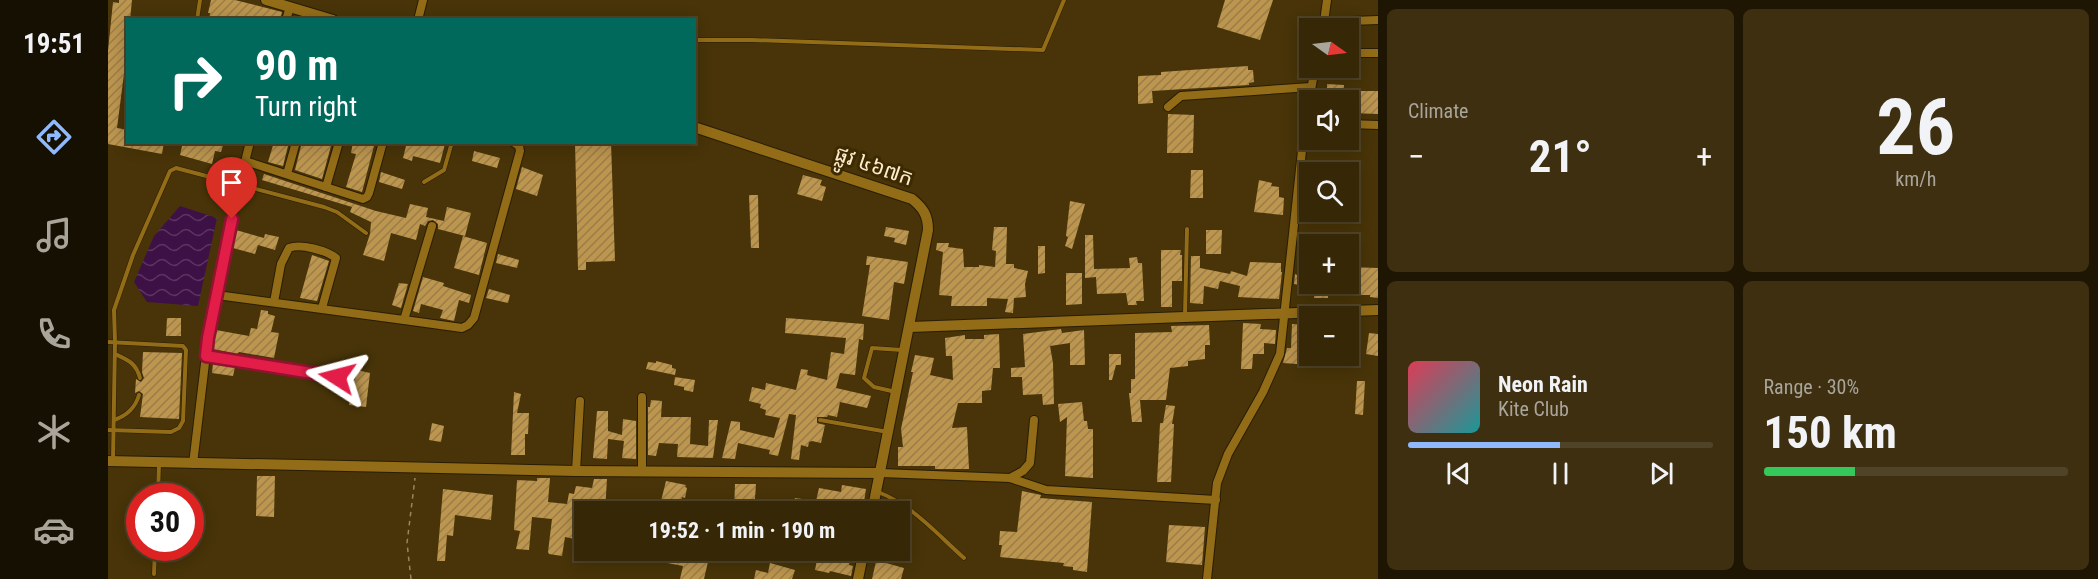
<!DOCTYPE html>
<html lang="en">
<head>
<meta charset="utf-8">
<style>
  body { margin:0; font-family:"Roboto Condensed","Noto Sans Khmer",sans-serif; background:#3d2f10; color:#f1f3f6; height:100vh; display:flex; flex-direction:column; font-size:22px; white-space:nowrap }
  * { box-sizing:border-box; margin:0 }
  p { font-size:20px; color:#aaa59b }
  .icon { flex:none; width:33px; height:33px; fill:none; stroke:currentColor; stroke-width:2; stroke-linecap:round; stroke-linejoin:round }
  .map { position:relative; flex:1; overflow:hidden }
  .sheet { display:flex; flex-direction:column; gap:9px; padding:9px; background:#1e1503; width:720px }
  .sheet>* { flex:none }
  .top-card { position:absolute; left:18px; top:18px; width:570px; height:126px; border-radius:0px; box-shadow:0 3px 15px #0003,0 0 0 2px #504428; background:#00695c; color:#fff; overflow:hidden }
  .needle { width:39px; rotate:104deg }
  .tools { position:absolute; left:1191px; top:18px; display:grid; gap:12px }
  .tools a { display:grid; place-items:center; width:60px; height:60px; border-radius:0px; background:#362706; box-shadow:0 3px 15px #0003,0 0 0 2px #504428; font-size:30px }
  .speed { position:absolute; left:18px; top:483px; display:flex; gap:12px; font-size:30px; font-weight:700; text-align:center }
  .speed>* { display:grid; place-content:center; width:78px; height:78px; border-radius:50%; background:#362706; box-shadow:0 3px 15px #0003,0 0 0 2px #504428; line-height:1 }
  .speed .limit { border:9px solid #d22; background:#fff; color:#111 }
  .pin { position:absolute; display:grid; place-items:center; width:51px; height:51px; color:#fff; margin:-62px -26px; border-radius:50% 50% 50% 0; rotate:-45deg; box-shadow:0 0 6px #0007 }
  .pin .icon { rotate:45deg }
  .me { position:absolute; width:66px; margin:-33px; rotate:279deg; stroke-linejoin:round; filter:drop-shadow(0 0 4px #0008) }
  .turn { display:flex; align-items:center; gap:21px; height:126px; padding:0 30px; font-size:27px }
  .turn .icon { width:78px; height:78px; stroke-width:2.5 }
  .turn b { display:block; font-size:42px; line-height:51px }
  .big { font-size:45px; font-weight:700; line-height:1.1 }
  .sheet .card { flex:1; display:flex; flex-direction:column; justify-content:center; gap:9px; min-width:0; padding:0 21px; border-radius:9px; background:#3d2f10 }
  .sheet .dial { align-items:center; gap:0 }
  .dial b { font-size:78px; line-height:1 }
  .song { display:flex; align-items:center; gap:18px }
  .cover { width:72px; height:72px; border-radius:9px; background:linear-gradient(135deg,hsl(350 70% 55%),hsl(180 70% 35%)) }
  .played { height:6px; border-radius:3px; background:linear-gradient(90deg,#90b8fd 50%,#504428 50%) }
  .keys { display:flex; justify-content:space-around; direction:ltr }
  .heat { display:flex; justify-content:space-between; align-items:center; font-size:33px; direction:ltr }
  .charge { height:9px; border-radius:4px; background:linear-gradient(90deg,#34c759 30%,#504428 0) }
  .sheet .tiles { flex:1; display:grid; gap:9px; grid-template-columns:repeat(2,1fr) }
  .trip { position:absolute; left:466px; top:501px; width:336px; height:60px; border-radius:0px; background:#362706; box-shadow:0 3px 15px #0003,0 0 0 2px #504428; font-weight:700; line-height:60px; text-align:center }
  main { display:flex; flex:1; min-height:0 }
  .dock { display:flex; flex-direction:column; width:108px; justify-content:space-around; align-items:center; background:#161002; color:#aaa59b }
  .dock .icon { width:42px; height:42px }
  .dock .current { color:#90b8fd }
  .dock b { font-size:27px; color:#f1f3f6 }
  .map>svg:first-child { display:block }
  .water { fill:url(#water-waves) }
  .building { fill:url(#building-hatch) }
  .lines { fill:none; stroke-linecap:round; stroke-linejoin:round }
  .service-casing { stroke:#291d05; stroke-width:5 }
  .minor-casing { stroke:#291d05; stroke-width:10 }
  .tertiary-casing { stroke:#291d05; stroke-width:12 }
  .path { stroke:#988560; stroke-width:1.5; stroke-dasharray:4.5 4.5; stroke-linecap:butt }
  .service { stroke:#936c17; stroke-width:4 }
  .minor { stroke:#936c17; stroke-width:8 }
  .tertiary { stroke:#936c17; stroke-width:10 }
  .route-casing { stroke:#92132f; stroke-width:15 }
  .route { stroke:#e11d48; stroke-width:10 }
  .labels { text-anchor:middle; dominant-baseline:central; stroke-width:6; stroke-linejoin:round; paint-order:stroke }
  .street-label { font-size:21px; fill:#fcebcd; stroke:#3e2a00 }
</style>
</head>
<body>
<main>
<nav class="dock">
<b>19:51</b>
<svg class="icon current" aria-label="directions" viewBox="0 0 24 24"><path d="M12 3l9 9-9 9-9-9zM9 14v-3h6M13 9l2 2-2 2"/></svg>
<svg class="icon" aria-label="music" viewBox="0 0 24 24"><path d="M9 18V5l10-2v13"/><circle cx="6" cy="18" r="3"/><circle cx="16" cy="16" r="3"/></svg>
<svg class="icon" aria-label="phone" viewBox="0 0 24 24"><path d="M5 4h4l2 5-3 2q2 4 5 5l2-3 5 2v4C11 20 4 13 5 4z"/></svg>
<svg class="icon" aria-label="climate" viewBox="0 0 24 24"><path d="M12 3v18M4 7l16 10M4 17L20 7"/></svg>
<svg class="icon" aria-label="car" viewBox="0 0 24 24"><path d="M5 17H2v-5l4-1 3-4h7l3 4 3 1v5h-3M9 17h6M6 11h13"/><circle cx="7" cy="17" r="2"/><circle cx="17" cy="17" r="2"/></svg>
</nav>
<div class="map">
<svg width="1270" height="579" viewBox="0 0 1270 579">
  <defs>
    <pattern id="water-waves" width="16" height="10" patternUnits="userSpaceOnUse" patternTransform="scale(1.5)"><rect width="16" height="10" fill="#3e1146"/><path d="M0 5q4-4 8 0t8 0" fill="none" stroke="#5b3460"/></pattern>
    <pattern id="building-hatch" width="6" height="6" patternUnits="userSpaceOnUse" patternTransform="scale(1.5)"><rect width="6" height="6" fill="#bc954e"/><path d="M-1 1l2-2M0 6l6-6M5 7l2-2" fill="none" stroke="#9a7d49"/></pattern>
  </defs>
  <rect width="100%" height="100%" fill="#483408"/>
  <!-- water -->
  <polygon class="water" points="72,206 109,218 90,306 39,302 26,282 46,236"/>
  <!-- building -->
  <g class="building">
    <polygon points="11,0 24,0 22,20 20,20 20,43 9,128 20,130 20,142 56,142 54,154 0,144 0,51 5,2 11,3"/>
    <polygon points="103,0 127,0 174,12 172,20 101,20 102,13 100,13"/>
    <polygon points="1117,0 1165,0 1152,40 1109,27"/>
    <polygon points="1140,66 1140,70 1145,70 1146,82 1141,83 1141,85 1044,91 1045,103 1030,104 1030,76 1053,75 1053,72"/>
    <polygon points="1219,84 1236,85 1236,91 1270,91 1270,114 1242,113 1242,100 1219,100"/>
    <polygon points="1060,114 1086,115 1085,153 1059,153"/>
    <polygon points="75,142 116,142 113,152 107,151 104,164 72,155"/>
    <polygon points="166,142 181,142 175,166 160,162"/>
    <polygon points="194,142 212,142 223,146 214,179 187,170"/>
    <polygon points="245,142 267,142 254,192 238,187 248,154 243,153"/>
    <polygon points="299,142 337,144 332,163 305,156 304,161 295,158"/>
    <polygon points="467,142 503,142 507,261 478,262 478,270 470,270"/>
    <polygon points="366,151 392,158 389,168 364,161"/>
    <polygon points="414,167 435,175 429,196 408,189"/>
    <polygon points="1083,170 1095,170 1095,198 1082,198"/>
    <polygon points="273,172 297,180 294,189 271,182"/>
    <polygon points="156,174 268,211 298,218 302,204 320,208 318,217 336,221 339,207 363,213 357,236 330,229 330,224 325,220 320,221 317,226 312,224 308,240 283,233 276,261 255,255 262,234 263,222 242,212 244,207 154,180"/>
    <polygon points="695,175 714,180 712,185 718,187 714,201 689,194"/>
    <polygon points="1151,180 1164,183 1163,186 1171,187 1171,197 1176,198 1175,215 1146,212"/>
    <polygon points="641,195 650,195 651,248 643,248"/>
    <polygon points="962,201 977,204 964,249 957,246 960,237 958,236"/>
    <polygon points="778,227 801,231 798,245 786,242 787,238 776,236"/>
    <polygon points="886,227 899,227 898,264 906,264 906,268 920,271 917,284 918,297 906,298 905,313 897,312 900,299 879,298 879,306 843,306 844,296 831,295 835,252 828,250 829,243 841,243 840,247 855,249 856,267 871,267 871,265 887,267 888,251 884,250"/>
    <polygon points="128,230 156,238 157,234 171,237 167,250 150,245 147,254 125,248"/>
    <polygon points="1098,230 1114,230 1113,254 1098,254"/>
    <polygon points="977,235 985,235 986,269 1022,268 1021,258 1029,257 1030,263 1034,263 1036,301 1028,301 1029,305 1020,305 1018,293 989,294 988,277 977,278"/>
    <polygon points="355,236 379,243 371,275 346,268"/>
    <polygon points="930,246 937,246 937,273 930,274"/>
    <polygon points="1053,250 1073,250 1072,255 1074,255 1074,281 1064,281 1064,307 1053,307"/>
    <polygon points="390,254 411,260 409,268 388,263"/>
    <polygon points="204,255 221,261 209,301 192,298"/>
    <polygon points="759,256 800,262 796,284 786,282 781,320 754,316 762,265 758,265"/>
    <polygon points="1083,256 1092,256 1092,268 1122,274 1123,271 1139,276 1142,262 1173,263 1173,272 1174,272 1171,299 1130,297 1132,286 1112,281 1110,289 1096,286 1095,304 1082,303"/>
    <polygon points="1191,266 1200,267 1196,286 1186,284 1187,274 1189,275"/>
    <polygon points="1240,267 1270,268 1270,298 1262,297 1262,295 1234,295 1234,284 1240,284"/>
    <polygon points="958,273 974,273 974,304 958,305"/>
    <polygon points="315,277 336,283 335,286 363,295 361,303 351,300 346,321 332,318 335,310 313,304 311,313 305,311"/>
    <polygon points="291,283 300,284 293,308 284,305"/>
    <rect x="1206" y="284" width="14" height="14"/>
    <polygon points="381,289 402,295 400,303 378,298"/>
    <polygon points="153,310 160,311 160,314 167,316 163,332 171,333 166,358 131,352 129,354 105,349 108,330 141,336 143,328 149,329"/>
    <polygon points="59,318 73,318 73,336 58,336"/>
    <polygon points="678,318 756,324 755,340 751,339 747,375 732,373 728,388 763,396 759,408 732,402 729,417 720,415 719,417 709,417 709,423 717,425 713,443 704,441 701,442 700,447 693,445 691,460 683,459 688,415 681,414 670,456 661,454 662,450 630,443 627,459 614,458 623,421 632,422 632,430 666,438 672,418 657,415 658,410 652,408 653,404 641,401 644,387 657,390 658,383 688,390 693,369 700,370 699,375 719,380 723,352 736,354 738,338 677,333"/>
    <polygon points="1135,323 1153,324 1152,329 1168,330 1167,344 1156,343 1156,354 1145,354 1144,369 1133,369"/>
    <polygon points="1184,324 1202,325 1202,351 1190,350 1189,364 1175,363 1179,348 1183,348"/>
    <polygon points="1101,325 1102,345 1097,345 1097,359 1080,361 1080,366 1062,368 1058,400 1032,400 1034,422 1024,422 1021,393 1023,393 1023,379 1027,379 1027,333 1064,332 1063,326"/>
    <polygon points="953,329 954,333 976,330 977,365 962,365 962,343 942,346 945,363 946,404 935,405 934,394 915,395 914,377 903,377 903,368 917,367 915,334"/>
    <polygon points="1261,333 1270,334 1270,356 1258,354"/>
    <polygon points="891,334 892,368 885,368 883,390 874,391 874,403 850,403 844,428 859,427 861,469 827,469 827,466 790,466 790,447 795,447 793,429 805,372 803,372 807,355 826,358 822,375 845,380 844,356 838,356 837,338 857,335 857,339 876,339 876,335"/>
    <polygon points="35,352 74,353 71,419 32,417 35,394 31,391 27,393 28,379 33,382 36,378 34,372"/>
    <polygon points="1001,354 1013,354 1013,365 1008,365 1004,380 1001,380"/>
    <polygon points="548,361 564,365 564,368 568,369 567,375 538,369 540,362 548,363"/>
    <polygon points="105,364 127,367 125,376 104,373"/>
    <polygon points="249,370 262,373 258,407 241,405"/>
    <polygon points="567,377 587,380 585,392 576,390 576,387 566,385"/>
    <polygon points="1249,381 1257,381 1255,415 1247,414"/>
    <polygon points="406,392 413,394 409,413 421,413 420,434 417,434 417,455 403,455"/>
    <polygon points="543,400 554,401 553,417 583,417 582,444 600,446 601,420 610,420 605,458 569,457 570,444 551,443 548,456 540,455 540,407 542,407"/>
    <polygon points="974,402 976,421 979,421 980,429 985,429 985,478 957,476 959,417 952,422 950,404"/>
    <polygon points="1058,405 1067,406 1064,424 1066,424 1063,482 1049,482 1052,423 1055,423"/>
    <polygon points="489,411 500,411 500,431 514,435 515,419 528,421 528,459 514,458 516,441 500,439 499,459 485,458"/>
    <polygon points="324,423 336,426 333,442 321,440"/>
    <polygon points="149,476 167,476 166,517 148,516"/>
    <polygon points="429,478 442,478 440,502 459,504 461,493 466,494 468,486 484,488 486,479 499,479 497,512 477,512 476,541 457,537 454,556 441,554 440,552 444,519 424,517 421,550 408,549 412,531 406,530 409,480 429,481"/>
    <polygon points="558,481 578,485 577,487 579,488 577,498 574,497 571,512 551,509"/>
    <polygon points="627,484 648,484 646,512 626,512"/>
    <polygon points="734,485 758,489 756,502 752,502 751,509 725,504 724,512 684,512 687,498 708,501 711,488 733,492"/>
    <polygon points="335,489 385,495 383,520 347,515 345,536 339,535 337,561 329,561"/>
    <polygon points="914,491 933,495 932,498 984,502 979,572 965,570 965,567 955,566 956,563 892,557 894,545 891,545 892,531 909,532"/>
    <polygon points="1061,525 1097,527 1094,565 1058,562"/>
    <polygon points="552,550 581,554 582,550 593,550 602,553 596,579 572,579 575,566 554,562 555,559 550,558"/>
    <polygon points="610,550 647,550 644,563 610,553"/>
    <polygon points="719,550 745,550 741,565 745,566 743,576 722,571 721,573 707,570 709,560 717,561"/>
    <polygon points="769,557 779,560 778,563 796,568 793,579 764,579"/>
    <polygon points="662,563 687,570 684,579 646,579 648,570 660,573"/>
  </g>
  <g class="lines">
    <defs>
      <g id="service">
        <polyline points="89,20 92,0"/>
        <polyline points="586,40 644,40 935,50 956,0"/>
        <polyline points="316,182 336,170 344,142"/>
        <polyline points="1077,315 1079,229"/>
        <polyline points="0,342 75,346 78,350 75,421 71,428 63,432 0,430"/>
        <path d="M7,354c13,6 21,9 25,24"/>
        <polyline points="788,392 766,387 756,378 764,348 794,350"/>
        <path d="M6,420c12,-4 21,-11 25,-25"/>
        <polyline points="712,420 780,432"/>
        <polyline points="5,460 7,342 6,310 25,255 62,171 68,168 216,207 229,212 258,233"/>
        <path d="M770,492c34,13 59,42 86,66"/>
        <polyline points="50,496 51,464"/>
        <polyline points="46,574 47,548"/>
      </g>
      <g id="minor">
        <polyline points="178,20 182,7"/>
        <polyline points="310,20 315,0"/>
        <polyline points="1216,22 1219,0"/>
        <polyline points="1214,28 1216,22 1270,20"/>
        <polyline points="1240,53 1270,53"/>
        <polyline points="1060,107 1073,96 1203,87"/>
        <polyline points="1240,124 1270,125"/>
        <polyline points="137,161 255,199 259,197 261,193 275,142"/>
        <polyline points="179,174 188,142"/>
        <polyline points="218,187 231,142"/>
        <polyline points="324,226 296,320 354,328 360,325 366,318 412,151 411,146 405,142"/>
        <polyline points="109,295 296,320"/>
        <path d="M166,302l7,-38 8,-16c12,-5 38,3 47,10l-14,50"/>
        <polyline points="98,356 229,377"/>
        <polyline points="534,397 534,471"/>
        <polyline points="85,464 100,338 131,185 142,142"/>
        <polyline points="468,471 472,401"/>
        <polyline points="773,473 902,478 938,490 1108,500"/>
        <polyline points="902,478 915,471 922,463 926,420"/>
        <polyline points="1099,579 1109,483 1120,454 1155,392 1172,354 1197,123 1207,68"/>
      </g>
      <g id="tertiary">
        <polyline points="158,0 225,20"/>
        <path d="M586,127l218,72c11,9 16,16 16,31l-56,282"/>
        <polyline points="802,327 1270,310"/>
        <polyline points="0,461 468,471 773,473"/>
        <polyline points="750,579 756,550"/>
      </g>
    </defs>
    <!-- service casing -->
    <use href="#service" class="service-casing"/>
    <!-- minor casing -->
    <use href="#minor" class="minor-casing"/>
    <!-- tertiary casing -->
    <use href="#tertiary" class="tertiary-casing"/>
    <!-- path -->
    <polyline class="path" points="303,579 299,543 307,478"/>
    <!-- service -->
    <use href="#service" class="service"/>
    <!-- minor -->
    <use href="#minor" class="minor"/>
    <!-- tertiary -->
    <use href="#tertiary" class="tertiary"/>
  </g>
  <g class="lines">
    <defs>
      <polyline id="route" points="124,219 100,338 98,356 229,377"/>
    </defs>
    <!-- route casing -->
    <use href="#route" class="route-casing"/>
    <!-- route -->
    <use href="#route" class="route"/>
  </g>
  <g class="labels">
    <!-- street labels -->
    <g class="street-label">
      <text transform="translate(766 166) rotate(19)">ផ្លូវ ៤៦៧ក</text>
    </g>
  </g>
</svg>
<div class="tools">
<a><svg class="needle" viewBox="-14 -14 28 28"><path d="M0-13l5 13h-10z" fill="#e53935"/><path d="M0 13l5-13h-10z" fill="#aaa59b"/></svg></a>
<a><svg class="icon" aria-label="sound" viewBox="0 0 24 24"><path d="M4 9h4l5-4v14l-5-4H4zM17 9q2 3 0 6"/></svg></a>
<a><svg class="icon" aria-label="search" viewBox="0 0 24 24"><circle cx="10" cy="10" r="6"/><path d="M15 15l6 6"/></svg></a>
<a>+</a>
<a>−</a>
</div>
<div class="speed"><div class="limit">30</div></div>
<div class="pin" style="left:124px;top:219px;background:#d93025"><svg class="icon" aria-label="arrive" viewBox="0 0 24 24"><path d="M6 21V4h12l-3 4 3 4H6"/></svg></div>
<svg class="me" style="left:229px;top:377px" viewBox="-20 -20 40 40"><path d="M0-17L14 15 0 8-14 15z" fill="#e11d48" stroke="#fff" stroke-width="4"/></svg>
<div class="trip">19:52 · 1 min · 190 m</div>
<div class="top-card">
<div class="turn"><svg class="icon" aria-label="right" viewBox="0 0 24 24"><path d="M7 20v-9h11M14 6l5 5-5 5"/></svg><div><b>90 m</b>Turn right</div></div>
</div>
</div>
<section class="sheet">
<div class="tiles">
<div class="card"><p>Climate</p>
<div class="heat"><a>−</a><b class="big">21°</b><a>+</a></div>
</div>
<div class="card dial"><b>26</b><p>km/h</p></div>
<div class="card">
<div class="song"><i class="cover"></i><div><b>Neon Rain</b><p>Kite Club</p></div></div>
<div class="played"></div>
<div class="keys"><svg class="icon" aria-label="previous" viewBox="0 0 24 24"><path d="M18 5L8 12l10 7zM5 5v14"/></svg><svg class="icon" aria-label="pause" viewBox="0 0 24 24"><path d="M8 5v14M16 5v14"/></svg><svg class="icon" aria-label="next" viewBox="0 0 24 24"><path d="M6 5l10 7-10 7zM19 5v14"/></svg></div>
</div>
<div class="card"><p>Range · 30%</p><b class="big">150 km</b><div class="charge"></div></div>
</div>
</section>
</main>
</body>
</html>
